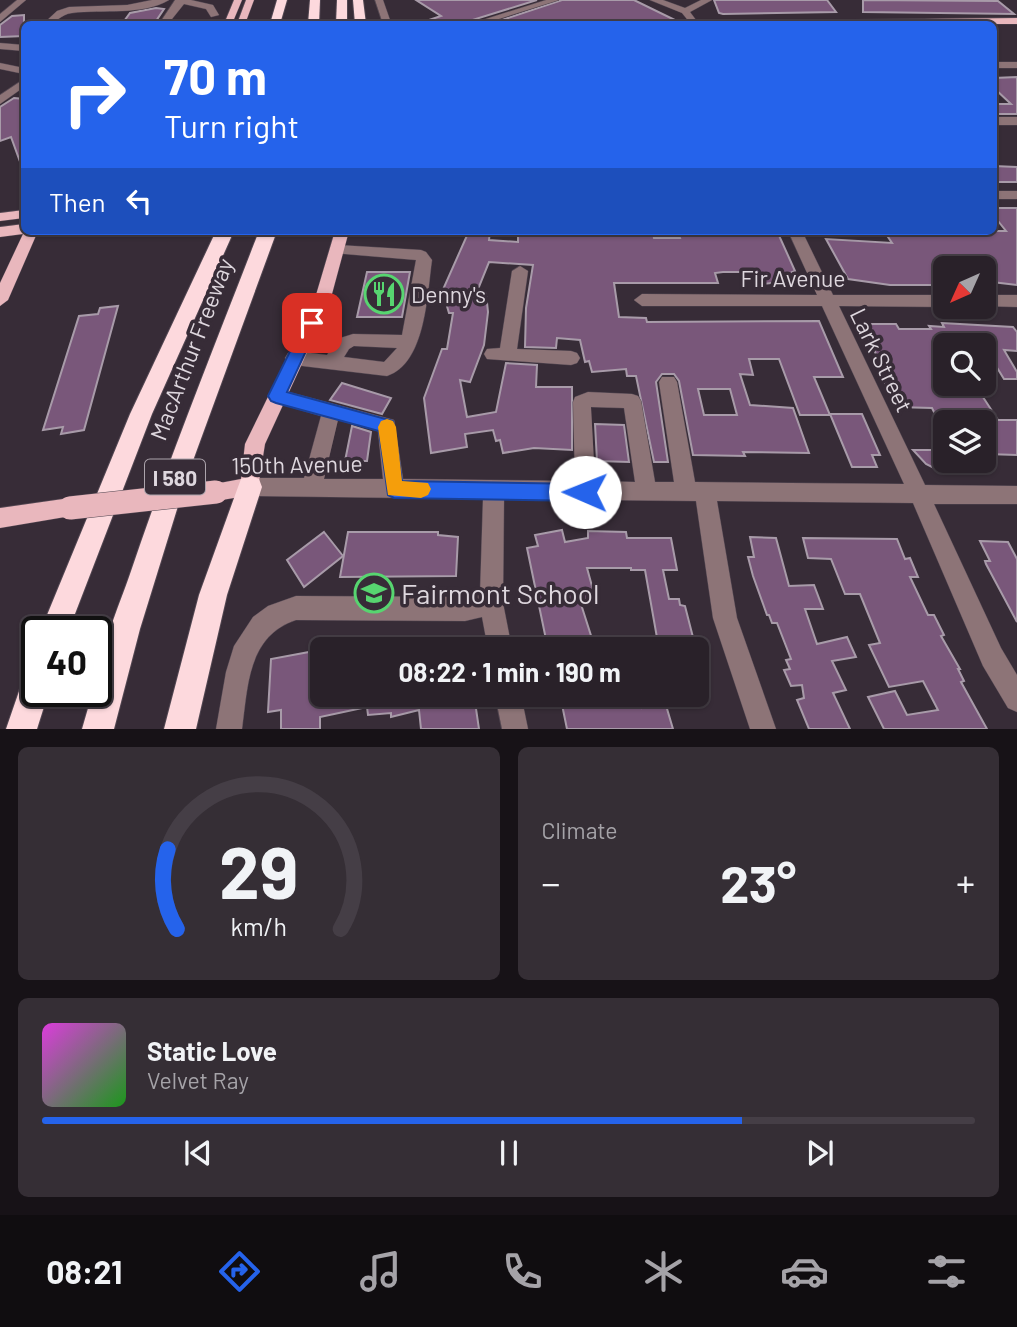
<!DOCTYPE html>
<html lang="en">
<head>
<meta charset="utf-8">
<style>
  body { margin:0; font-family:Barlow,sans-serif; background:#352e35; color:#f1f3f6; height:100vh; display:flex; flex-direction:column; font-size:26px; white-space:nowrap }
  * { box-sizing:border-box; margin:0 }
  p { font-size:23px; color:#a5a3a8 }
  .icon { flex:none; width:38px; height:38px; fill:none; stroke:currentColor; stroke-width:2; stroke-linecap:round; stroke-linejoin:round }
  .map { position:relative; height:729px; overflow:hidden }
  .panel { display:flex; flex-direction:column; gap:18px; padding:18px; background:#171217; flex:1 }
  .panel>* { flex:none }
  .banner { position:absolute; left:21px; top:21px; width:976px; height:214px; border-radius:10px; box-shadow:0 2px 5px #0004,0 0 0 2px #453e46; background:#2563eb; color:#fff; overflow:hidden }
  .needle { width:46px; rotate:225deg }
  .fabs { position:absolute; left:933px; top:256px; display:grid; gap:14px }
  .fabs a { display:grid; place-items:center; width:63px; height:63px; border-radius:10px; background:#292129; box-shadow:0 2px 5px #0004,0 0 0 2px #453e46; font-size:35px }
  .speed { position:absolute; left:21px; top:616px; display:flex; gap:14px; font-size:35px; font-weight:700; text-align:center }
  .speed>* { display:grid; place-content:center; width:91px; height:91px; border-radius:50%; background:#292129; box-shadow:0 2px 5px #0004,0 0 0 2px #453e46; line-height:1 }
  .speed .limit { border:4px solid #111; border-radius:10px; background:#fff; color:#111 }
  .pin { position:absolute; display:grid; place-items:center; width:60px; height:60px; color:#fff; margin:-30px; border-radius:14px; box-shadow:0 4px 10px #0006 }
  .me { position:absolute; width:77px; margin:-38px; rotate:271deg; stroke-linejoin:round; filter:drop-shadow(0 0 5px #0008) }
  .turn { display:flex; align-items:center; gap:24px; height:147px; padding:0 28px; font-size:32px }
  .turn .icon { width:91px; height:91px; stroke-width:2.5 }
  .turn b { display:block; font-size:49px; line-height:60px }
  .then { display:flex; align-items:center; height:66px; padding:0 28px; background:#0003; gap:14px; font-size:26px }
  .big { font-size:52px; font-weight:700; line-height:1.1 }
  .panel .card { flex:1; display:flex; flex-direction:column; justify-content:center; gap:10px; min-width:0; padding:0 24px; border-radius:10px; background:#352e35 }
  .panel .dial { align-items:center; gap:0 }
  .dial svg { height:182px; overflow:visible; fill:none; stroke:#453e46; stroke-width:7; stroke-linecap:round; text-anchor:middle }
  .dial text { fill:#f1f3f6; stroke:none }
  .song { display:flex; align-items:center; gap:21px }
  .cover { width:84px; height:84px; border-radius:10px; background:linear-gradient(135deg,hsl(300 70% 55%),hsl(120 70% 35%)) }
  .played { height:7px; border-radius:4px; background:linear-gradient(90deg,#2563eb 75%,#453e46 75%) }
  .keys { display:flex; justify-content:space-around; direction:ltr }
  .heat { display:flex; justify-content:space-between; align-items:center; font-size:38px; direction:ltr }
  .panel .tiles { flex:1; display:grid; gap:18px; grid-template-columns:1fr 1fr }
  .card:last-child { grid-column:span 2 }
  .trip { position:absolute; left:310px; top:637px; width:399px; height:70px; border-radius:10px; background:#292129; box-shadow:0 2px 5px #0004,0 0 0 2px #453e46; font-weight:700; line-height:70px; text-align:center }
  .menu { display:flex; height:112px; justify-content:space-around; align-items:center; background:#100d10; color:#a5a3a8 }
  .menu .icon { width:49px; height:49px }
  .menu .current { color:#2563eb }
  .menu b { font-size:32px; color:#f1f3f6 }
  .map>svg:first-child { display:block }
  .building { fill:#79577a; stroke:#a89ba9; stroke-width:2; fill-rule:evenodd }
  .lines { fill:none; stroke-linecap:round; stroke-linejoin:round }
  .minor-casing { stroke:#524752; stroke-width:1 }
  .major-casing { stroke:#524752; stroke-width:1 }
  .highway-casing { stroke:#524752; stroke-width:2 }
  .minor { fill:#8d7477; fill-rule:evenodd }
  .major { fill:#e9b7bd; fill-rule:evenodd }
  .highway { fill:#fdd9dd; fill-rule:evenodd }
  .major-bridge-casing { stroke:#524752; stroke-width:24; stroke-linecap:butt }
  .major-bridge { stroke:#e9b7bd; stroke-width:23 }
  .route { fill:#2563eb; stroke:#184099; stroke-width:2 }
  .slow { fill:#f59e0b }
  .labels { text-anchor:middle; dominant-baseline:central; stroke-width:7; stroke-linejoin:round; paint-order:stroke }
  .shield { fill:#372c37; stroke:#aca4ac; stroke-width:2 }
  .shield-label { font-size:21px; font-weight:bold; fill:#ded7de }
  .street-label { font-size:23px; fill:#ded7de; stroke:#372c37 }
  .poi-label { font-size:23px; fill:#ded7de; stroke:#372c37; text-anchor:start }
  .near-poi-label { font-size:28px; fill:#ded7de; stroke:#372c37; text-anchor:start }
</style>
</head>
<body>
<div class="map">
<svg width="1017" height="729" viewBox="0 0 1017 729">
  <rect width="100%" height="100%" fill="#372c37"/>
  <!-- building -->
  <g class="building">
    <polygon points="416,0 537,0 469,21 467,24 423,24 423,22 441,16"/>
    <polygon points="562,0 634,0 683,24 490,24"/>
    <polygon points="714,0 827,0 836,12 723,14 719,13"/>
    <polygon points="863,0 998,1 1014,14 863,12"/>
    <polygon points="156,8 164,9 154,24 122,24 130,13"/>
    <polygon points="24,15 24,36 0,37 0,25 12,16"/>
    <polygon points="1017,77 1017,114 994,114 994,104 1011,104 994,88 994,78"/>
    <polygon points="14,98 24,99 23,170 11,137 0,141 0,107"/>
    <polygon points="994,166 1017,167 1017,182 994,182"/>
    <polygon points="994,208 1017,208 1017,285 984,281 984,268 945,268 945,285 890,285 848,279 826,239 892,243 884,231 1006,231 994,216"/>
    <path d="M469,231h21l-1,9 29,2v-11l111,2v-2h15l9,1 1,6h26l-2,-6 99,-1 18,40 -3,1 2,4h-6l2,5 -27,3 -2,-5h-5l-2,-7h-31l-8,1 3,10h-104l5,34 27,1 1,4 172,-1 24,56h-29l16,38h-30l-21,-56h-30l4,16 -13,-1 10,31 43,3 16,45 -66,-1 2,4 -52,-1 -14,-74 -5,-7h-12l-6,8 12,80h-14l-18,-86h-9l-1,-7 -34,3 -3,-11 -4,1 -5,-22 -23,-2 -1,10 -31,-1 1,-39 7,-43 -44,-3 -13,32 10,-1 2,19 -4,33 -14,37 -10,-2 7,37 29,-5 10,-49 31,2 -1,22h36v63l-38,-2 -31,5 -3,-13 -4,1 -3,-11 -28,4 2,13 -36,6 -7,-55 18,-49h5l6,-36h-4l-3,-10h-9zM698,389h32l7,26h-33z"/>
    <polygon points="367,272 410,272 402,317 357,317"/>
    <polygon points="118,306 84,430 61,434 63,427 43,430 79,316 98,314 100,308"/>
    <polygon points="942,323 1013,327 1017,332 1017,351 1004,350 1017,372 1017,379 1004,379 996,366 984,366 984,345 941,345 945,352 945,388 977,388 998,420 1017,420 1017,455 987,454 984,448 984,422 939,422 932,408 896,407 883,379 887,379 884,370 861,324 896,324 899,329 931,329 929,326 944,327"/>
    <polygon points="342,383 391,398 382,414 330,400"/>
    <polygon points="830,414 862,414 880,455 872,455 877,467 852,467"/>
    <polygon points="595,424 624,425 629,462 597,461"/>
    <polygon points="352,426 371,432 367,461 345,461"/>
    <polygon points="913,450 945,450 945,468 934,468 926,464"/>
    <polygon points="562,530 565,542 588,538 588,531 626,532 627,538 671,538 677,570 663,570 669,599 679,599 680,605 685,606 696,649 659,649 645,570 631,570 631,568 587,568 595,597 580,601 594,645 572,649 548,649 527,548 538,546 535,535"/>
    <polygon points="324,532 343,556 304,587 287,560"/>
    <polygon points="348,532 438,532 438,535 458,537 456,576 340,577"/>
    <polygon points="750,537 776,538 789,586 814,585 823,609 805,609 817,644 847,637 856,657 832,661 846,690 833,693 850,729 809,729 797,700 804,698 802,685 791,686 784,670 790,669 786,660 791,659 777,623 772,623 769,615 767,615 753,576 748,557 754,557"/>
    <polygon points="803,538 897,539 905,559 910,558 918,577 910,577 928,615 934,615 944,635 941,636 960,669 958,669 964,681 961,682 987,729 884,729 868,697 895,691 907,715 938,710 923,681 889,687 869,645 880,643 860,594 845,594 831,559 808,558"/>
    <polygon points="980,541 1008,542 1017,559 1017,622 986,564 985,561 990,561"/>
    <polygon points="309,652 309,679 322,677 322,695 474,695 479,729 421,729 419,710 391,717 391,713 368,715 367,707 320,717 320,729 281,729 281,710 268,712 271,659"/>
    <polygon points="560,695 641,695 642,708 665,702 673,729 567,729"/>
  </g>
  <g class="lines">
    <defs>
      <g id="minor">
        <polygon points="17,0 26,0 0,22 0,14"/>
        <path d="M152,0h17c-27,16 -66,9 -97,13 -12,1 -16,12 -29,11l14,-13 12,-4 58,-2z"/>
        <polygon points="175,0 191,0 213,5 219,15 211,17 206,9 184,4 168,24 159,24"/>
        <polygon points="375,0 383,0 390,20 394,24 383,24"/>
        <polygon points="546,0 559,0 483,24 470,24"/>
        <polygon points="650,0 663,0 685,8 701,0 712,0 690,12 699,24 691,24 682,13"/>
        <polygon points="0,43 24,45 24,51 0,49"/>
        <rect x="994" y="62" width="23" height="6"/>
        <polygon points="0,63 24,68 24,74 0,69"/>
        <polygon points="24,79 24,87 0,104 0,95"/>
        <rect x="994" y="117" width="23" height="8"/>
        <rect x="994" y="191" width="23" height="8"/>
        <path d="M788,231h14l31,64h112v12l-106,-1 86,179 92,1v18h-83l67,144 16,27v37l-9,-4 -25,-42 -70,-163 -196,-2 20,117 39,111h-26l-37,-111 -17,-117 -192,-2 -1,104 9,46h-24l-6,-32 -17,4 -169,-1c-48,16 -48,65 -54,109h-26l10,-57 8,-26 19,-29 15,-11 28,-10 169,1 15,-3 3,-95 -233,-3 -7,-2 -3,-7 3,-7 7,-2h54l17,-62 -50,-15 -3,-5 3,-5 6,-2 117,31 9,59 172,2 -2,-79 2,-5 13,-5 44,2 6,2 3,5 14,81h19l-15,-100 3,-5h12l3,5 18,100 209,2 -82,-178h-180l-8,-6 8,-6 175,1zM591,407l33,1 11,74 -40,-1zM338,420l40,11 5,48h-59z"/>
        <path d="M338,245l83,5 5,2 6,8c-5,34 -6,103 -45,116l-93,-11 -6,-2 -3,-5 3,-5 6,-2 33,4 10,-16 16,-5 49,1 14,-75 -83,-7 -2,-3 2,-3zM354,346l43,2 -13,14 -40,-5 5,-8z"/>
        <polygon points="520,266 528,271 517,349 571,351 577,353 580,358 577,363 571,365 487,359 484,354 487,349 500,348 512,271"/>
        <polygon points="984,295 1017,295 1017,307 983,306"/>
        <polygon points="495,695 521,695 528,729 502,729"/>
      </g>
      <g id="major">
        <polygon points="234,0 242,0 232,24 224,24"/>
        <polygon points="246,0 254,0 245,24 237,24"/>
        <polygon points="1017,18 1017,24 738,24 743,21"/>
        <polygon points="24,210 24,218 0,221 0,213"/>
        <polygon points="24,224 24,231 38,231 8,300 0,306 0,283 23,234 0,237 0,227"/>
        <polygon points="335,231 349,231 329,305 265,444 257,494 216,501 209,499 206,492 209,485 241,479 245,444 313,305"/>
        <polygon points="70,498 77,501 80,508 77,515 0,528 0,508"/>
      </g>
      <g id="highway">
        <polygon points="277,0 287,0 280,24 270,24"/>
        <polygon points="310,0 320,0 319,24 308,24"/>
        <polygon points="337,0 347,0 347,24 336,24"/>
        <polygon points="353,0 363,0 366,24 355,24"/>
        <polygon points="216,231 234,231 152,414 68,632 40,632 130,414"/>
        <path d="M259,231h18l-90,246 -47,152 -26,100h-32l11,-38h3c0,-32 23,-85 34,-117 39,-116 85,-229 129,-343z"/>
        <polygon points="250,476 259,479 262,487 227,595 196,729 164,729 199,595 238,487 241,479"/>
        <polygon points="37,667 37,691 49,691 37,729 6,729 26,671"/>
      </g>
    </defs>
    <!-- minor casing -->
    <use href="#minor" class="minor-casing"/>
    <!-- major casing -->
    <use href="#major" class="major-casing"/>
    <!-- highway casing -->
    <use href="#highway" class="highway-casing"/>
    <!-- minor -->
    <use href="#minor" class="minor"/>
    <!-- major -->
    <use href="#major" class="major"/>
    <!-- highway -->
    <use href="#highway" class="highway"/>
    <defs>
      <polyline id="major-bridge" points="70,508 216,492"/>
    </defs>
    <!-- major-bridge casing -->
    <use href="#major-bridge" class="major-bridge-casing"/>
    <!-- major-bridge -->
    <use href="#major-bridge" class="major-bridge"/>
  </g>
  <!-- route -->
  <polygon class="route" points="312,317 319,323 287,392 393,421 402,481 585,484 592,486 595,492 592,498 585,501 394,498 388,495 379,431 276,403 271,401 268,396 304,323"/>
  <!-- slow -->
  <polygon class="slow" points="387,419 393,421 396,427 402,481 428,483 431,489 428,495 421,498 388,495 378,427 381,421"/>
  <!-- icons -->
  <defs>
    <symbol id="restaurant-ring" viewBox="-11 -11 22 22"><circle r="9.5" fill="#372c37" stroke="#57d570" stroke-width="1.5"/><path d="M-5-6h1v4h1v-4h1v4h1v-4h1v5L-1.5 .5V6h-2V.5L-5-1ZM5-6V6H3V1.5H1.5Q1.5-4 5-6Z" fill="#57d570"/></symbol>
    <symbol id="school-ring" viewBox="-11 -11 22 22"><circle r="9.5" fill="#372c37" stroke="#57d570" stroke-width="1.5"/><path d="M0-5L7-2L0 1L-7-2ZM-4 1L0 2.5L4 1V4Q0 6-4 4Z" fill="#57d570"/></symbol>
  </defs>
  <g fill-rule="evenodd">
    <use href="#restaurant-ring" x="362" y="272" width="44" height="44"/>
    <use href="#school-ring" x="352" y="571" width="44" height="44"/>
  </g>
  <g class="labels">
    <!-- shield labels -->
    <rect class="shield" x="145" y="459.5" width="60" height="35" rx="5"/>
    <g class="shield-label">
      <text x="175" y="477">I 580</text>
    </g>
    <!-- street labels -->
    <g class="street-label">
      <text x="793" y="278">Fir Avenue</text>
      <text transform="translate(191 349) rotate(-69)">MacArthur Freeway</text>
      <text transform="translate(882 360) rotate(64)">Lark Street</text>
      <text transform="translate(297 464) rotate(-1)">150th Avenue</text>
    </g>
    <!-- poi labels -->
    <g class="poi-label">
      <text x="411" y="294">Denny's</text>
    </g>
    <!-- near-poi labels -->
    <g class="near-poi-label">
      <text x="401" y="593">Fairmont School</text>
    </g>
  </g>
</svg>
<div class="fabs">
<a><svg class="needle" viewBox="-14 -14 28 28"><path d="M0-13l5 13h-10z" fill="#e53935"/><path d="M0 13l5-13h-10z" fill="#a5a3a8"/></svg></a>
<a><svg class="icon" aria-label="search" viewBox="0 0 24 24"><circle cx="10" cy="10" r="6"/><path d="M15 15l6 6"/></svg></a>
<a><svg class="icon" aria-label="layers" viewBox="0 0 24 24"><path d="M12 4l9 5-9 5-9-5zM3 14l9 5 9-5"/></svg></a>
</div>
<div class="speed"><div class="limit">40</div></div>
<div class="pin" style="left:312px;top:323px;background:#d93025"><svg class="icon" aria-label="arrive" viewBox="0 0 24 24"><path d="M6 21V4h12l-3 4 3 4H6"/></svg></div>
<svg class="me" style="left:585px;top:492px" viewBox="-20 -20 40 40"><circle r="19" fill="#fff"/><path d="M0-13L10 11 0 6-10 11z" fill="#2563eb"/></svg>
<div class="trip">08:22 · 1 min · 190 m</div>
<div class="banner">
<div class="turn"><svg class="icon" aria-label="right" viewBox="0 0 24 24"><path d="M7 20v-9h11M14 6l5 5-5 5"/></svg><div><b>70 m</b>Turn right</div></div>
<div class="then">Then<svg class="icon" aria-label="left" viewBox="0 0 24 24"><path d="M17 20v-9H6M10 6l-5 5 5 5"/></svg></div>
</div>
</div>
<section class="panel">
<div class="tiles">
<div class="card dial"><svg viewBox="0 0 100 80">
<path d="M14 69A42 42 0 1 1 86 69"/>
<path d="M14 69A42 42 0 0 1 10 34" stroke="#2563eb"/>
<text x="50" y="56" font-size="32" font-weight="700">29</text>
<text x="50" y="72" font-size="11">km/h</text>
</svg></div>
<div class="card"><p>Climate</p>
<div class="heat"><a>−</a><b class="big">23°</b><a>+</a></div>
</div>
<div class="card">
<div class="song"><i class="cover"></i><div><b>Static Love</b><p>Velvet Ray</p></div></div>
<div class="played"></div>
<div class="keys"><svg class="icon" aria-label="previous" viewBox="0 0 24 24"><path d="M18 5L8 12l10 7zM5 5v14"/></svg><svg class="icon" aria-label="pause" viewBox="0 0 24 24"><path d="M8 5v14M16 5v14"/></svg><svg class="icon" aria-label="next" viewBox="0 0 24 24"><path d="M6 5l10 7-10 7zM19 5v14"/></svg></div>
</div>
</div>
</section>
<nav class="menu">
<b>08:21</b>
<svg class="icon current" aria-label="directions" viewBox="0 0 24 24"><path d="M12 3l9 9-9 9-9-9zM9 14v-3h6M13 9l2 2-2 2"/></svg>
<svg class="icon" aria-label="music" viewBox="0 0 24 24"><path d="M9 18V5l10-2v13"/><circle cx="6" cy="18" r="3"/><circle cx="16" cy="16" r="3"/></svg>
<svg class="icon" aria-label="phone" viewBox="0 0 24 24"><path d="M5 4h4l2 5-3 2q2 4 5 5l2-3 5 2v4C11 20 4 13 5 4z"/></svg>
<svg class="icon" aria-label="climate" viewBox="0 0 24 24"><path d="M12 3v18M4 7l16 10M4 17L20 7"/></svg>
<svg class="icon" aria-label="car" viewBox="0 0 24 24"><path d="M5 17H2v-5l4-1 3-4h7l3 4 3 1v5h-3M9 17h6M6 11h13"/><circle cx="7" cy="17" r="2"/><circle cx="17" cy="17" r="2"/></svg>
<svg class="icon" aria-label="filters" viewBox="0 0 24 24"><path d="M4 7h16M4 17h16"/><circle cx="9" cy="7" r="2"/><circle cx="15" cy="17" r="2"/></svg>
</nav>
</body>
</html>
